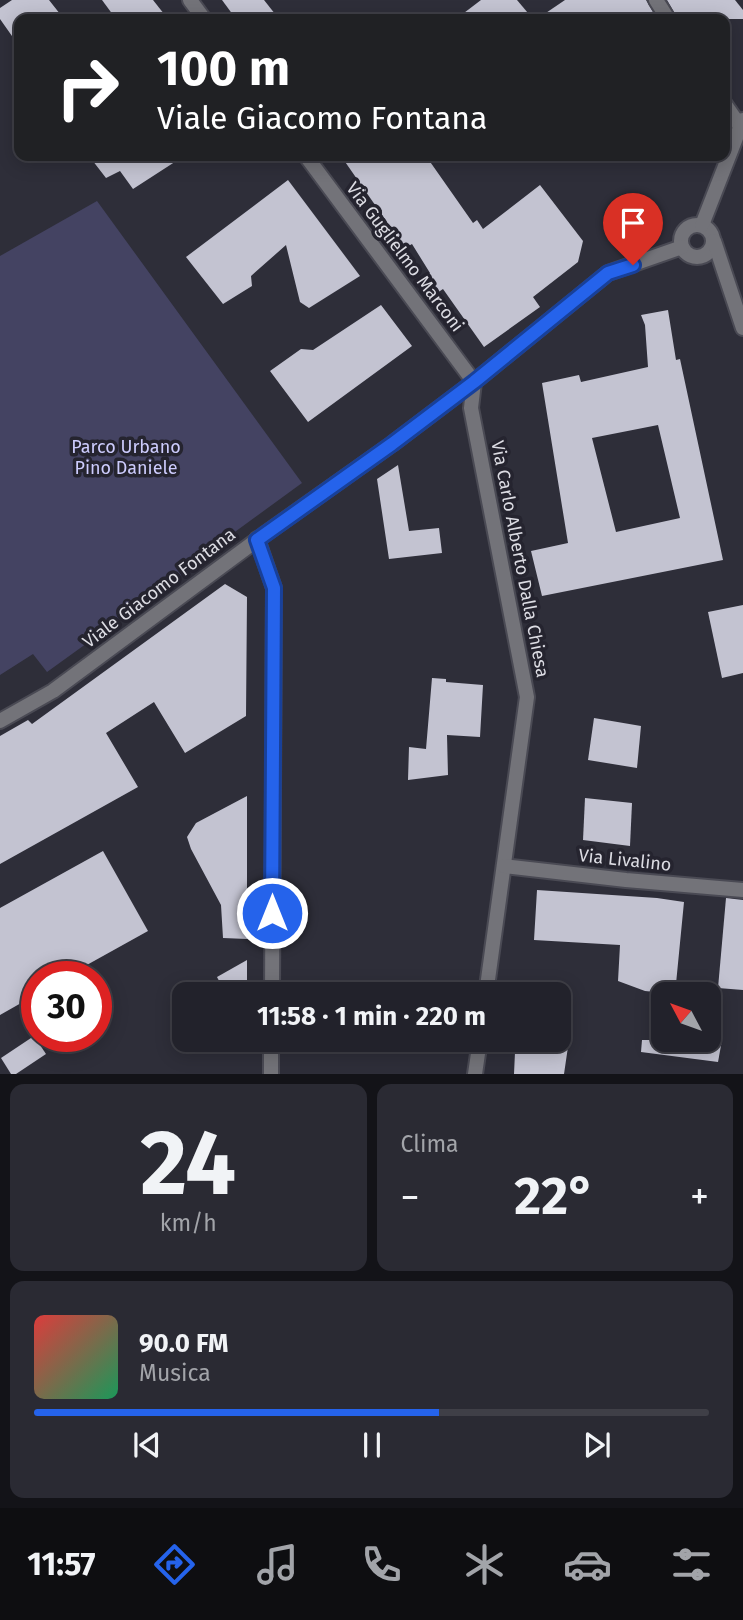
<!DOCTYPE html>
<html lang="it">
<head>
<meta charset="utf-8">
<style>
  body { margin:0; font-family:"Fira Sans",sans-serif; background:#2a2a33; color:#f1f3f6; height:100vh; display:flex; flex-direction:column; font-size:26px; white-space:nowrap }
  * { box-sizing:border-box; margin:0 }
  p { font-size:23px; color:#a2a4a9 }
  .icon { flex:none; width:38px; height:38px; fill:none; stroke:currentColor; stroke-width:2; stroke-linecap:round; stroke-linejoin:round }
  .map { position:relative; height:1074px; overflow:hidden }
  .drawer { display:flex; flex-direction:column; gap:10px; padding:10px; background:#131318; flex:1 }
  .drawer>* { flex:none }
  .banner { position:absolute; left:14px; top:14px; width:716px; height:147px; border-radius:14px; box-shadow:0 4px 18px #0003,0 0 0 2px #3f3f47; background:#202124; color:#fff; overflow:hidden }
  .needle { width:46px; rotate:311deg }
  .controls { position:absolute; left:651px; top:982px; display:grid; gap:14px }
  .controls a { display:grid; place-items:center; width:70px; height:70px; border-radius:14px; background:#22222b; box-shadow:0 4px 18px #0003,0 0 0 2px #3f3f47; font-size:35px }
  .speed { position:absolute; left:21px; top:961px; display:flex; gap:14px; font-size:35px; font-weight:700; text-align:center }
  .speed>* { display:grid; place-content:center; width:91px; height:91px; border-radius:50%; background:#22222b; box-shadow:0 4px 18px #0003,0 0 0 2px #3f3f47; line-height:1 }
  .speed .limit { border:10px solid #d22; background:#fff; color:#111 }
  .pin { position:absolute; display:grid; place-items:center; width:60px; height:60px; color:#fff; margin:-72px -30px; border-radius:50% 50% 50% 0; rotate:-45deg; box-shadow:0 0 7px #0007 }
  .pin .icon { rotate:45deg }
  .me { position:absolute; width:77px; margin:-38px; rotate:0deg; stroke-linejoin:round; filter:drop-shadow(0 0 5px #0008) }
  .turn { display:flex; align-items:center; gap:24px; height:147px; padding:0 28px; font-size:32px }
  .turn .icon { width:91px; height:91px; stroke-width:2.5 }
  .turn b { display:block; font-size:49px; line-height:60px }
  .big { font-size:52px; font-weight:700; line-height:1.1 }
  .drawer .card { flex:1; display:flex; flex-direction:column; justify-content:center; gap:10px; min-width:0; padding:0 24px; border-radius:14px; background:#2a2a33 }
  .drawer .dial { align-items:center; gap:0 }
  .dial b { font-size:91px; line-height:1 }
  .song { display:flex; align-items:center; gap:21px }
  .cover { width:84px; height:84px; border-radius:10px; background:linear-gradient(135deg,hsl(0 70% 55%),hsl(150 70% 35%)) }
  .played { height:7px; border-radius:4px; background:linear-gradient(90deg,#2563eb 60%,#3f3f47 60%) }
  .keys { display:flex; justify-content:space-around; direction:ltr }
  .heat { display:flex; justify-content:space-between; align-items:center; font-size:38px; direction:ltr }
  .drawer .tiles { flex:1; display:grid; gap:10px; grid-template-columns:1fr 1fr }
  .card:last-child { grid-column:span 2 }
  .trip { position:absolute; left:172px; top:982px; width:399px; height:70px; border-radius:14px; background:#22222b; box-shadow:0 4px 18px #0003,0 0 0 2px #3f3f47; font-weight:700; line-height:70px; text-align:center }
  .tabs { display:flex; height:112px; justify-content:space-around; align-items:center; background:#0e0e11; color:#a2a4a9 }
  .tabs .icon { width:49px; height:49px }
  .tabs .current { color:#2563eb }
  .tabs b { font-size:32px; color:#f1f3f6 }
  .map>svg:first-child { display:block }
  .green { fill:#444362 }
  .building { fill:#c3c3d1; fill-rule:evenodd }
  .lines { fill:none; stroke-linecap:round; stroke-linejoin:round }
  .minor-casing { stroke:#4a4a54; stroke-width:18 }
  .minor { stroke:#737379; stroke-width:14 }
  .route-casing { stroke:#184099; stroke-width:18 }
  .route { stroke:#2563eb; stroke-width:12 }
  .labels { text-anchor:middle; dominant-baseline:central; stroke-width:7; stroke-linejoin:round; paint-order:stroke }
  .street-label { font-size:18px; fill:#dcdce3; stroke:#25242f }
  .park-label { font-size:18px; fill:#cdccfd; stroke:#25242f }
</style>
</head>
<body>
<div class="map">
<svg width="743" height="1074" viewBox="0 0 743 1074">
  <rect width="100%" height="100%" fill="#2e2e39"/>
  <!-- green -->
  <polygon class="green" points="97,201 302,483 217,545 219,548 47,672 33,654 0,675 0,256"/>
  <!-- building -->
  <g class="building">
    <polygon points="12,0 49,0 64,19 19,19 19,46 0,19 0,8"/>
    <polygon points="102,0 153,0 168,19 116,19"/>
    <polygon points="222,0 264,0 279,19 236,19"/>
    <polygon points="481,0 517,0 533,19 456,19"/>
    <polygon points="565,0 646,0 657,19 537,19"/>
    <polygon points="667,0 735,0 743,10 743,19 678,19"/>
    <polygon points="89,156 184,156 133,189 120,171 106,178"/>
    <polygon points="341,156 426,156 473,223 477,220 483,229 540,185 583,241 578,262 533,297 540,307 484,347 443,289 437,293 425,277 430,273 412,244 405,248"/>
    <polygon points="288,180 360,276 309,308 300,302 286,245 251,276 252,286 223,304 186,257"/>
    <polygon points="381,305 412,346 308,422 270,371 301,349 313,350"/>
    <path d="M668,310l8,50 4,-1 43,201 -181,36 -11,-45 37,-8 -26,-160 37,-8 2,7 67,-15 -3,-42 -4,-10zM658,425l22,93 -64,14 -24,-94z"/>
    <polygon points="398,465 409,531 439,528 442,553 389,559 377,479"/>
    <polygon points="225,584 247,597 246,716 185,753 154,702 106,733 138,787 0,864 0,736 28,720 32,724"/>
    <polygon points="743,605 743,673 722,678 708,612"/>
    <polygon points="432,678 446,679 446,682 483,685 480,737 447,735 448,775 408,780 409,747 426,749"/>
    <polygon points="594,718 641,726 637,768 588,760"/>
    <polygon points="247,796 247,939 223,938 221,905 191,849 187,837 196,823"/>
    <polygon points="585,798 632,803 630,846 583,840"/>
    <polygon points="103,851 148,931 67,976 37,976 37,994 0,1015 0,908"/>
    <polygon points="537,890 657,898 684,902 675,994 645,991 618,981 620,945 534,940"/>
    <polygon points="726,898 743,900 743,990 718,988"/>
    <polygon points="247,960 247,994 226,994 217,977"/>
    <polygon points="34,1036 46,1054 16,1074 11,1074 1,1058"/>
    <polygon points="520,1040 569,1040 564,1074 514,1074 515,1052 519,1048"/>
    <polygon points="642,1040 722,1040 718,1062 641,1052"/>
  </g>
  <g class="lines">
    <defs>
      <g id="minor">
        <polyline points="190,0 204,19"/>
        <polyline points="656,0 668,19"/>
        <polyline points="724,103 740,126"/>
        <polyline points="306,156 474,382"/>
        <circle cx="697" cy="241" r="16"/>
        <polyline points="702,225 743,120"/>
        <polyline points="714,241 743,328"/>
        <polyline points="474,382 471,408 527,697 486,994"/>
        <polyline points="257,539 274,588 272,994"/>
        <polyline points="0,721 53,691 265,534 392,444 474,382 608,273 682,247"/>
        <polyline points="504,866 626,880 743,890"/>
        <polyline points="271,1074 271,1040"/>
        <polyline points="475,1074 480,1040"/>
      </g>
    </defs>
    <!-- minor casing -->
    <use href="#minor" class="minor-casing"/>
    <!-- minor -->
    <use href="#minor" class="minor"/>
  </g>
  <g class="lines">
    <defs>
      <polyline id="route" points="272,913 274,588 257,540 392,444 474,382 608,273 633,265"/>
    </defs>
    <!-- route casing -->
    <use href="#route" class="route-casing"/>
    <!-- route -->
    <use href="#route" class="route"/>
  </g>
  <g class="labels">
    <!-- street labels -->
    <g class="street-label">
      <text transform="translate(405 257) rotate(53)">Via Guglielmo Marconi</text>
      <text transform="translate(520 559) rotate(79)">Via Carlo Alberto Dalla Chiesa</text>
      <text transform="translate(159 588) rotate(-37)">Viale Giacomo Fontana</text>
      <text transform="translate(625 860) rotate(6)">Via Livalino</text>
    </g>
    <!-- park labels -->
    <g class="park-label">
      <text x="126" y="447">Parco Urbano<tspan x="126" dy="21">Pino Daniele</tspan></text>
    </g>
  </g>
</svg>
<div class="controls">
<a><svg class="needle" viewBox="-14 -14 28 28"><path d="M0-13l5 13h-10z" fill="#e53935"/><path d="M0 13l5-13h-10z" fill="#a2a4a9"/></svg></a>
</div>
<div class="speed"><div class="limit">30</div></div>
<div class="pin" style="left:633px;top:265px;background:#d93025"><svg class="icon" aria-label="arrive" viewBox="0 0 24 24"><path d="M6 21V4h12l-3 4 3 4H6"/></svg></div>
<svg class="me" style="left:272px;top:913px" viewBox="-20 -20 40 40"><circle r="17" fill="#2563eb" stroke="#fff" stroke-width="3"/><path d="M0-11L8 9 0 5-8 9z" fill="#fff"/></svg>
<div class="trip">11:58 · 1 min · 220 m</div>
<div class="banner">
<div class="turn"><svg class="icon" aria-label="right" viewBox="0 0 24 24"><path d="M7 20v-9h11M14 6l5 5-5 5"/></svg><div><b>100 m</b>Viale Giacomo Fontana</div></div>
</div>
</div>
<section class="drawer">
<div class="tiles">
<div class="card dial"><b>24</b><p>km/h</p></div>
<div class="card"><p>Clima</p>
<div class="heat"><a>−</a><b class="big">22°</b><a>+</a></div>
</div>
<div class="card">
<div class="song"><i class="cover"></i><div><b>90.0 FM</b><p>Musica</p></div></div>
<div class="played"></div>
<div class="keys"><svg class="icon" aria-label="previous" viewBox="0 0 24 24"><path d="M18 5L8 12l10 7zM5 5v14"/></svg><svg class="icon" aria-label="pause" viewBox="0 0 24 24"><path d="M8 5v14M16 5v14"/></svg><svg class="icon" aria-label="next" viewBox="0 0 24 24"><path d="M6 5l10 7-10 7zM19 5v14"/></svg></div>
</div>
</div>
</section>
<nav class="tabs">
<b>11:57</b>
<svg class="icon current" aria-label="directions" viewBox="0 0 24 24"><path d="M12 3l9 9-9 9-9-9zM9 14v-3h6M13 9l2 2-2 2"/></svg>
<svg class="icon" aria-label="music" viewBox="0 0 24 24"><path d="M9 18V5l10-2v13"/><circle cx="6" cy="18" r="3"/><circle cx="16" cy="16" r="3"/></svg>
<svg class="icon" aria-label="phone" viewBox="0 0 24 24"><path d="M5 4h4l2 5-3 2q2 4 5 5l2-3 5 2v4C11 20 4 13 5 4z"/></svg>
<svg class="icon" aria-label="climate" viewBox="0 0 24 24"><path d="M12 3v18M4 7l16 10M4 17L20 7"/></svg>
<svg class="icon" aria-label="car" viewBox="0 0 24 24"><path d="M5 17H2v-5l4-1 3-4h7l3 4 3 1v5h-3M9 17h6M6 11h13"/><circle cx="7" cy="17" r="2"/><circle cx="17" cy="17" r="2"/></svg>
<svg class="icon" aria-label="filters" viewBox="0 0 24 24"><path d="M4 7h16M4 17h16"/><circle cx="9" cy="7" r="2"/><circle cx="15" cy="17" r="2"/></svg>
</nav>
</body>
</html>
